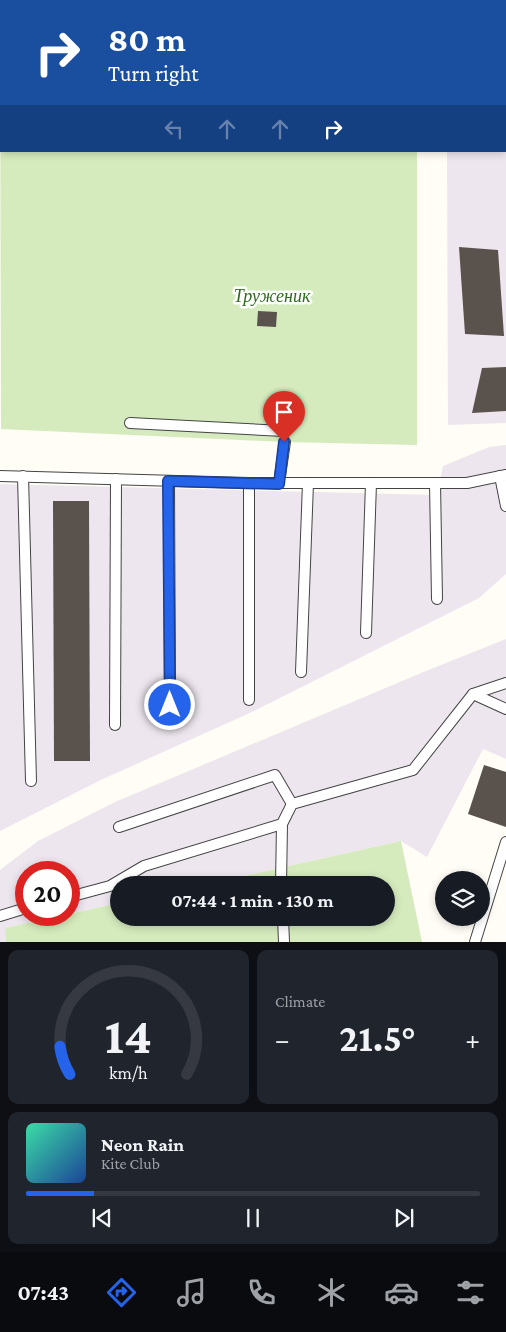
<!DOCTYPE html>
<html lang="en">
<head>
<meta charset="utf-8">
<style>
  body { margin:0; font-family:"Crimson Pro",serif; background:#20242c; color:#f1f3f6; height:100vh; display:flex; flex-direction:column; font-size:19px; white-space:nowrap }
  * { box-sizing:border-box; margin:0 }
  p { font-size:16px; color:#9ea1a6 }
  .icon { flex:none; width:28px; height:28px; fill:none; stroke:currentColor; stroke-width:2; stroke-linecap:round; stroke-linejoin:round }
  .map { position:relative; height:942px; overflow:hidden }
  .drawer { display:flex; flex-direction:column; gap:8px; padding:8px; background:#0d0f14; flex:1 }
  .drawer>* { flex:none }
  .guide { position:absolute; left:0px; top:0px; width:506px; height:152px; box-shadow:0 2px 8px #0003; background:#1a4fa0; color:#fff; overflow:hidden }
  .fabs { position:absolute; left:435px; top:871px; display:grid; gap:10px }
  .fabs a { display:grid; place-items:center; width:55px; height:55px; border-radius:50%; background:#171b24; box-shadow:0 2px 8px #0003; font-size:25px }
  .speed { position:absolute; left:15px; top:861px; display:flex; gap:10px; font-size:25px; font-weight:700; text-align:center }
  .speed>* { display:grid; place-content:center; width:65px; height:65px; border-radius:50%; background:#171b24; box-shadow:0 2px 8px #0003; line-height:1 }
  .speed .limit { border:8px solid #d22; background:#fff; color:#111 }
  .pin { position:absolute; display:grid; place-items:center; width:42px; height:42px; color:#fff; margin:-51px -21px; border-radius:50% 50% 50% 0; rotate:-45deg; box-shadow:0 0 5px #0007 }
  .pin .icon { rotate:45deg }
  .me { position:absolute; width:55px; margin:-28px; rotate:0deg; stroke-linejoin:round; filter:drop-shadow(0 0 4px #0008) }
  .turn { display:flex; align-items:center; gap:18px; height:105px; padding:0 25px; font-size:22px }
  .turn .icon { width:65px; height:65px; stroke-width:2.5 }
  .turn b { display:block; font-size:35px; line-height:42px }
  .lanes { display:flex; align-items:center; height:48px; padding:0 25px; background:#0003; justify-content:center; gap:25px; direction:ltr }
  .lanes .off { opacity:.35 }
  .big { font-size:38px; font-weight:700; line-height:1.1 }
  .drawer .widget { flex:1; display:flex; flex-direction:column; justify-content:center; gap:8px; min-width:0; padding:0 18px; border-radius:10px; background:#20242c }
  .drawer .dial { align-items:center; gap:0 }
  .dial svg { height:130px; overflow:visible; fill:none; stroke:#363941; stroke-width:7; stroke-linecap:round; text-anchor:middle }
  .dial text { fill:#f1f3f6; stroke:none }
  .song { display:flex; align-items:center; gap:15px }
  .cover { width:60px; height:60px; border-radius:8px; background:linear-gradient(135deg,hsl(160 70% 55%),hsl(220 70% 35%)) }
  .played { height:5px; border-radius:2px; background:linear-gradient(90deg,#2563eb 15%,#363941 15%) }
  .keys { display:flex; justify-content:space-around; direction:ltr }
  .heat { display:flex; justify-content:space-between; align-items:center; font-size:28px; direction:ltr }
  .drawer .tiles { flex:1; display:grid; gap:8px; grid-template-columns:1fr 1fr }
  .widget:last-child { grid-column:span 2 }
  .trip { position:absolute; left:110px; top:876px; width:285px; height:50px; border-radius:25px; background:#171b24; box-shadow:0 2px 8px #0003; font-weight:700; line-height:50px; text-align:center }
  .tabs { display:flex; height:80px; justify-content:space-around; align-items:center; background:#090b0e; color:#9ea1a6 }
  .tabs .icon { width:35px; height:35px }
  .tabs .active { color:#2563eb }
  .tabs b { font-size:22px; color:#f1f3f6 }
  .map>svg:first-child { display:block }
  .industrial { fill:#eee6ef }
  .green { fill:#d5ebbd }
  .building { fill:#5a524d }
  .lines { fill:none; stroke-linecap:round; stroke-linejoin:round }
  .lane-casing { stroke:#444; stroke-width:12 }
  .lane { stroke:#fff; stroke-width:10 }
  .route-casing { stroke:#184099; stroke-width:12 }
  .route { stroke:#2563eb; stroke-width:9 }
  .labels { text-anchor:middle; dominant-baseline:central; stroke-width:5; stroke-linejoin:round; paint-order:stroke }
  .park-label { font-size:18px; font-style:italic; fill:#2f6b1f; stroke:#fff }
</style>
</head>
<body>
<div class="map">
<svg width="506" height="942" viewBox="0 0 506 942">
  <rect width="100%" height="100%" fill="#fffdf5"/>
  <!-- industrial -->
  <g class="industrial">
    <polygon points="447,0 506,0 506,423 448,425 447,151 505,151 505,1"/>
    <polygon points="506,445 506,574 479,598 252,712 101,780 0,831 0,484 437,495 443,466 489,447"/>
    <polygon points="506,639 506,759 483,749 427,857 401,841 203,885 119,885 119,903 69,914 69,872 26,872 26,915 66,915 5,928 6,942 0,942 0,870 38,841 115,802 421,673"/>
  </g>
  <!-- green -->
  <g class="green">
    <polygon points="0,0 417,0 1,1 1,151 417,151 417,445 285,442 1,429"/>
    <polygon points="401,841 422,942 6,942 5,928 119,903 119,918 386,918 386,885 203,885"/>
  </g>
  <!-- building -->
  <g class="building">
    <polygon points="459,247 498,250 504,336 465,334"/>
    <polygon points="258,311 277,312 276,327 257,326"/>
    <polygon points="506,367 506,411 472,413 482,368"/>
    <polygon points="53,501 89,501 90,761 54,761"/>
    <polygon points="484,765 506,772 506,827 468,814"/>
  </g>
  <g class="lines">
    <defs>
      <g id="lane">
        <polyline points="130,423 284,431"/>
        <polyline points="0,476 249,483 467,483 506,475"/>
        <polyline points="23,476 31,781"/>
        <polyline points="500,476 506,506"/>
        <polyline points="169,481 170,705"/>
        <polyline points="279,483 285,442"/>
        <polyline points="435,483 437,599"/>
        <polyline points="366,633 371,483"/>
        <polyline points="301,672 308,483"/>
        <polyline points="473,694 506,709"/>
        <polyline points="249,700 249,483"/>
        <polyline points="115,725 116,479"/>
        <polyline points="119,827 275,775 292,804"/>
        <polyline points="281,885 282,824"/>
        <polyline points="69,897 110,886 144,866 282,824 292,804 413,770 473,694 506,683"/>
        <polyline points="0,916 26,908"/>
        <polyline points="283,918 284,942"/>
        <polyline points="475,942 506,842"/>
      </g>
    </defs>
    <!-- lane casing -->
    <use href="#lane" class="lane-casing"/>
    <!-- lane -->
    <use href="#lane" class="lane"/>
  </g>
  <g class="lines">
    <defs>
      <polyline id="route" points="170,705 168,481 279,484 284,442"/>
    </defs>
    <!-- route casing -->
    <use href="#route" class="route-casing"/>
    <!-- route -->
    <use href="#route" class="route"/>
  </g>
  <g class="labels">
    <!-- park labels -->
    <g class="park-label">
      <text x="272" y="296">Труженик</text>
    </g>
  </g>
</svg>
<div class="fabs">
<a><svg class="icon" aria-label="layers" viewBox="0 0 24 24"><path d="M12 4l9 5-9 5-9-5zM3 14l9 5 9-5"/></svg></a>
</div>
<div class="speed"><div class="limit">20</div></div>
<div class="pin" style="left:284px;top:442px;background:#d93025"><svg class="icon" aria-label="arrive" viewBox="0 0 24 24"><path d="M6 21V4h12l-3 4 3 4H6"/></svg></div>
<svg class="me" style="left:170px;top:705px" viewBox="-20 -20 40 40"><circle r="17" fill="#2563eb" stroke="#fff" stroke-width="3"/><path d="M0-11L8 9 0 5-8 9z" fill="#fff"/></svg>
<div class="trip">07:44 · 1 min · 130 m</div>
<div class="guide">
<div class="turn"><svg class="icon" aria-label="right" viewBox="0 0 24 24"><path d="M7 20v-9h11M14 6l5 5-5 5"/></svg><div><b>80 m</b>Turn right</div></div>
<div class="lanes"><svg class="icon off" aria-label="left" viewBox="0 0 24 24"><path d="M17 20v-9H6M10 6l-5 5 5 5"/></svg><svg class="icon off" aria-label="ahead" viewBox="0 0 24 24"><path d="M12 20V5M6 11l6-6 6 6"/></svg><svg class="icon off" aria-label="ahead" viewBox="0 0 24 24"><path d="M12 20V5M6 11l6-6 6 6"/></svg><svg class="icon" aria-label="right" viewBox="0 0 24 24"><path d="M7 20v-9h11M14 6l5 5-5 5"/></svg></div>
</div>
</div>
<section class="drawer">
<div class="tiles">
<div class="widget dial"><svg viewBox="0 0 100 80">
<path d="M14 69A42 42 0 1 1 86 69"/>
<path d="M14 69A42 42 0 0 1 8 52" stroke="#2563eb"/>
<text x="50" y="56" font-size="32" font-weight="700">14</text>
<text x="50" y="72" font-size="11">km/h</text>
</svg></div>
<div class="widget"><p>Climate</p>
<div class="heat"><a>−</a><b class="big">21.5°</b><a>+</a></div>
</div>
<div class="widget">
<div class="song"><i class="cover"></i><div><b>Neon Rain</b><p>Kite Club</p></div></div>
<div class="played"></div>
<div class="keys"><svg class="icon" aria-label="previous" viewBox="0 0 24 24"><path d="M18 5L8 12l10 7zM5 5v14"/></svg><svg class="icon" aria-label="pause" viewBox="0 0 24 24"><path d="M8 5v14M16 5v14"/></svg><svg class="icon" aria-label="next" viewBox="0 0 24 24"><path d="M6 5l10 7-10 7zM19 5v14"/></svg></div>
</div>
</div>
</section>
<nav class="tabs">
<b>07:43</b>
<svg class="icon active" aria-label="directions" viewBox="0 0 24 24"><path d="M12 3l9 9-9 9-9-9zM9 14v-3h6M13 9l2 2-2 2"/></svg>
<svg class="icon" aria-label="music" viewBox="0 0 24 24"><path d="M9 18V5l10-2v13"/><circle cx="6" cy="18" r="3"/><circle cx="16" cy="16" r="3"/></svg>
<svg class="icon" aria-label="phone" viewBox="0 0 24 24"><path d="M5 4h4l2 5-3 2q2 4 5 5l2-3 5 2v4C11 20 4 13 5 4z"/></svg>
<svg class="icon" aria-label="climate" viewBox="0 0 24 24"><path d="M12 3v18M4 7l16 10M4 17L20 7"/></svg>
<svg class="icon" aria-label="car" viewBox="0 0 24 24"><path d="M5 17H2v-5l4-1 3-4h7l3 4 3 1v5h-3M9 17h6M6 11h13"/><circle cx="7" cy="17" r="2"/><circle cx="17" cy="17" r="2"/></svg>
<svg class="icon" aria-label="filters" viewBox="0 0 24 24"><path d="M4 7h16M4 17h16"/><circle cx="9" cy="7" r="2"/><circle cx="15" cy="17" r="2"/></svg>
</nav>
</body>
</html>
